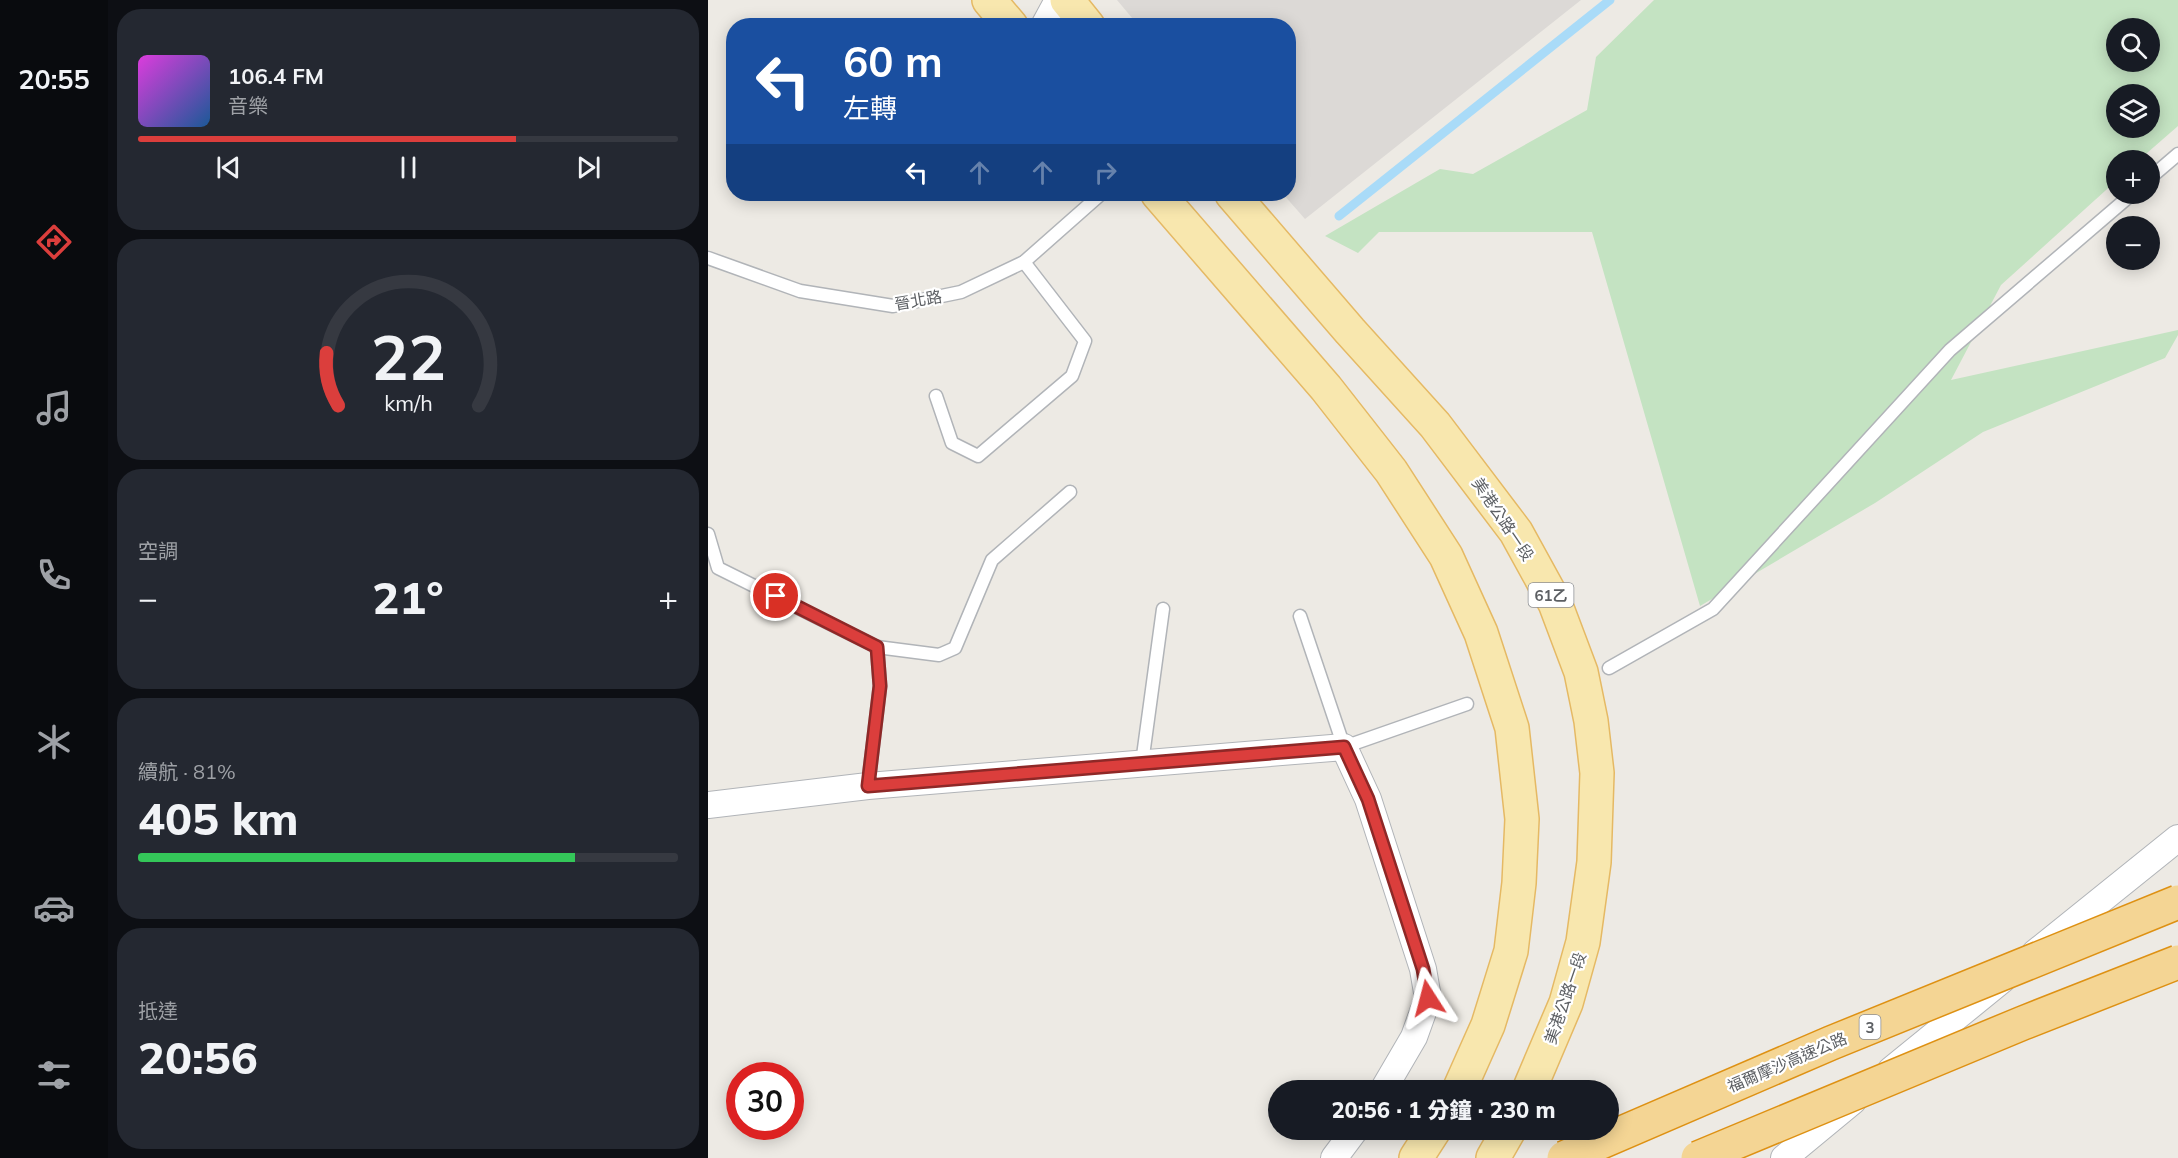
<!DOCTYPE html>
<html lang="zh-TW">
<head>
<meta charset="utf-8">
<style>
  body { margin:0; font-family:Mulish,"Noto Sans TC",sans-serif; background:#242831; color:#f1f3f6; height:100vh; display:flex; flex-direction:column; font-size:22px; white-space:nowrap }
  * { box-sizing:border-box; margin:0 }
  p { font-size:20px; color:#9ea1a6 }
  .icon { flex:none; width:33px; height:33px; fill:none; stroke:currentColor; stroke-width:2; stroke-linecap:round; stroke-linejoin:round }
  .map { position:relative; flex:1; overflow:hidden }
  .side { display:flex; flex-direction:column; gap:9px; padding:9px; background:#0d0f14; width:600px }
  .side>* { flex:none }
  .top-card { position:absolute; left:18px; top:18px; width:570px; height:183px; border-radius:24px; box-shadow:0 3px 15px #0003; background:#1a4fa0; color:#fff; overflow:hidden }
  .buttons { position:absolute; left:1398px; top:18px; display:grid; gap:12px }
  .buttons a { display:grid; place-items:center; width:54px; height:54px; border-radius:50%; background:#171b24; box-shadow:0 3px 15px #0003; font-size:30px }
  .speed { position:absolute; left:18px; top:1062px; display:flex; gap:12px; font-size:30px; font-weight:700; text-align:center }
  .speed>* { display:grid; place-content:center; width:78px; height:78px; border-radius:50%; background:#171b24; box-shadow:0 3px 15px #0003; line-height:1 }
  .speed .limit { border:9px solid #d22; background:#fff; color:#111 }
  .pin { position:absolute; display:grid; place-items:center; width:51px; height:51px; color:#fff; margin:-26px; border:3px solid #fff; border-radius:50%; box-shadow:0 2px 6px #0007 }
  .me { position:absolute; width:66px; margin:-33px; rotate:351deg; stroke-linejoin:round; filter:drop-shadow(0 0 4px #0008) }
  .turn { display:flex; align-items:center; gap:21px; height:126px; padding:0 18px; font-size:27px }
  .turn .icon { width:78px; height:78px; stroke-width:2.5 }
  .turn b { display:block; font-size:42px; line-height:51px }
  .lanes { display:flex; align-items:center; height:57px; padding:0 18px; background:#0003; justify-content:center; gap:30px; direction:ltr }
  .lanes .off { opacity:.35 }
  .big { font-size:45px; font-weight:800; line-height:1.1 }
  .side .card { flex:1; display:flex; flex-direction:column; justify-content:center; gap:9px; min-width:0; padding:0 21px; border-radius:24px; background:#242831 }
  .side .dial { align-items:center; gap:0 }
  .dial svg { height:156px; overflow:visible; fill:none; stroke:#363941; stroke-width:7; stroke-linecap:round; text-anchor:middle }
  .dial text { fill:#f1f3f6; stroke:none }
  .song { display:flex; align-items:center; gap:18px }
  .cover { width:72px; height:72px; border-radius:9px; background:linear-gradient(135deg,hsl(300 70% 55%),hsl(210 70% 35%)) }
  .played { height:6px; border-radius:3px; background:linear-gradient(90deg,#db3e3c 70%,#363941 70%) }
  .keys { display:flex; justify-content:space-around; direction:ltr }
  .heat { display:flex; justify-content:space-between; align-items:center; font-size:33px; direction:ltr }
  .charge { height:9px; border-radius:4px; background:linear-gradient(90deg,#34c759 81%,#363941 0) }
  .trip { position:absolute; left:560px; top:1080px; width:351px; height:60px; border-radius:30px; background:#171b24; box-shadow:0 3px 15px #0003; font-weight:800; line-height:60px; text-align:center }
  main { display:flex; flex:1; min-height:0 }
  .tabs { display:flex; flex-direction:column; width:108px; justify-content:space-around; align-items:center; background:#090b0e; color:#9ea1a6 }
  .tabs .icon { width:42px; height:42px }
  .tabs .active { color:#db3e3c }
  .tabs b { font-size:27px; color:#f1f3f6 }
  .map>svg:first-child { display:block }
  .industrial { fill:#dcd9d6 }
  .green { fill:#c4e3c2; fill-rule:evenodd }
  .lines { fill:none; stroke-linecap:round; stroke-linejoin:round }
  .stream { stroke:#a9dbf8; stroke-width:9 }
  .service-casing { stroke:#b1b4b8; stroke-width:15 }
  .minor-casing { stroke:#b1b4b8; stroke-width:28 }
  .primary-casing { stroke:#e5b964; stroke-width:36 }
  .service { stroke:#fff; stroke-width:12 }
  .minor { stroke:#fff; stroke-width:26 }
  .primary { stroke:#f8e7ae; stroke-width:33 }
  .motorway-bridge-casing { stroke:#de9113; stroke-width:36; stroke-linecap:butt }
  .motorway-bridge { stroke:#f4d594; stroke-width:33 }
  .route-casing { stroke:#8e2827; stroke-width:15 }
  .route { stroke:#db3e3c; stroke-width:10 }
  .labels { text-anchor:middle; dominant-baseline:central; stroke-width:4.5; stroke-linejoin:round; paint-order:stroke }
  .shield { fill:#fff; stroke:#8d8f92; stroke-width:1.5 }
  .shield-label { font-size:15px; font-weight:bold; fill:#5c5f63 }
  .street-label { font-size:16px; fill:#5c5f63; stroke:#fff }
</style>
</head>
<body>
<main>
<nav class="tabs">
<b>20:55</b>
<svg class="icon active" aria-label="directions" viewBox="0 0 24 24"><path d="M12 3l9 9-9 9-9-9zM9 14v-3h6M13 9l2 2-2 2"/></svg>
<svg class="icon" aria-label="music" viewBox="0 0 24 24"><path d="M9 18V5l10-2v13"/><circle cx="6" cy="18" r="3"/><circle cx="16" cy="16" r="3"/></svg>
<svg class="icon" aria-label="phone" viewBox="0 0 24 24"><path d="M5 4h4l2 5-3 2q2 4 5 5l2-3 5 2v4C11 20 4 13 5 4z"/></svg>
<svg class="icon" aria-label="climate" viewBox="0 0 24 24"><path d="M12 3v18M4 7l16 10M4 17L20 7"/></svg>
<svg class="icon" aria-label="car" viewBox="0 0 24 24"><path d="M5 17H2v-5l4-1 3-4h7l3 4 3 1v5h-3M9 17h6M6 11h13"/><circle cx="7" cy="17" r="2"/><circle cx="17" cy="17" r="2"/></svg>
<svg class="icon" aria-label="filters" viewBox="0 0 24 24"><path d="M4 7h16M4 17h16"/><circle cx="9" cy="7" r="2"/><circle cx="15" cy="17" r="2"/></svg>
</nav>
<section class="side">
<div class="card">
<div class="song"><i class="cover"></i><div><b>106.4 FM</b><p>音樂</p></div></div>
<div class="played"></div>
<div class="keys"><svg class="icon" aria-label="previous" viewBox="0 0 24 24"><path d="M18 5L8 12l10 7zM5 5v14"/></svg><svg class="icon" aria-label="pause" viewBox="0 0 24 24"><path d="M8 5v14M16 5v14"/></svg><svg class="icon" aria-label="next" viewBox="0 0 24 24"><path d="M6 5l10 7-10 7zM19 5v14"/></svg></div>
</div>
<div class="card dial"><svg viewBox="0 0 100 80">
<path d="M14 69A42 42 0 1 1 86 69"/>
<path d="M14 69A42 42 0 0 1 8 42" stroke="#db3e3c"/>
<text x="50" y="56" font-size="32" font-weight="700">22</text>
<text x="50" y="72" font-size="11">km/h</text>
</svg></div>
<div class="card"><p>空調</p>
<div class="heat"><a>−</a><b class="big">21°</b><a>+</a></div>
</div>
<div class="card"><p>續航 · 81%</p><b class="big">405 km</b><div class="charge"></div></div>
<div class="card"><p>抵達</p><b class="big">20:56</b></div>
</section>
<div class="map">
<svg width="1470" height="1158" viewBox="0 0 1470 1158">
  <rect width="100%" height="100%" fill="#edeae4"/>
  <!-- industrial -->
  <polygon class="industrial" points="409,0 873,0 597,219 575,194 580,194 580,26 430,25"/>
  <!-- green -->
  <path class="green" d="M946,0h524v126l-39,34h-23v21l-115,104 -50,95 227,-50v5l-13,23 -182,74 -108,71 -175,103 -108,-374h-213l-21,21 -33,-17 115,-67 33,5 114,-64 9,-53zM1408,28h34v34h-34zM1408,94h34v34h-34z"/>
  <g class="lines">
    <!-- stream -->
    <polyline class="stream" points="631,216 902,0"/>
    <defs>
      <g id="service">
        <polyline points="1442,178 1470,154"/>
        <polyline points="0,258 92,291 185,306 253,292 316,262 393,194"/>
        <polyline points="228,396 244,443 270,456 364,376 377,341 316,262"/>
        <polyline points="0,534 10,568 169,647 172,686 160,786"/>
        <polyline points="592,616 636,747 759,704"/>
        <polyline points="169,647 231,655 247,648 284,560 362,492"/>
        <polyline points="901,668 1005,609 1242,350 1424,194"/>
        <polyline points="434,763 455,609"/>
      </g>
      <g id="minor">
        <polyline points="336,26 350,0"/>
        <polyline points="0,805 160,786 636,747 660,799 715,969 720,998 706,1037 675,1090"/>
        <polyline points="1327,953 1470,838"/>
        <polyline points="1183,1070 1294,980"/>
        <polyline points="626,1158 647,1130"/>
        <polyline points="1076,1158 1145,1101"/>
      </g>
      <g id="primary">
        <polyline points="281,0 303,26"/>
        <polyline points="359,0 380,26"/>
        <polyline points="450,194 618,388 683,471 738,556 773,633 804,728 814,819 811,883 803,951 780,1025 751,1090"/>
        <polyline points="524,194 642,331 727,425 808,532 847,603 873,672 883,721 889,773 886,862 875,942 858,1003 821,1090"/>
        <polyline points="708,1158 726,1130"/>
        <polyline points="785,1158 801,1130"/>
      </g>
    </defs>
    <!-- service casing -->
    <use href="#service" class="service-casing"/>
    <!-- minor casing -->
    <use href="#minor" class="minor-casing"/>
    <!-- primary casing -->
    <use href="#primary" class="primary-casing"/>
    <!-- service -->
    <use href="#service" class="service"/>
    <!-- minor -->
    <use href="#minor" class="minor"/>
    <!-- primary -->
    <use href="#primary" class="primary"/>
    <defs>
      <g id="motorway-bridge">
        <polyline points="856,1158 1123,1043 1470,902"/>
        <polyline points="990,1158 1315,1023 1470,962"/>
      </g>
    </defs>
    <!-- motorway-bridge casing -->
    <use href="#motorway-bridge" class="motorway-bridge-casing"/>
    <!-- motorway-bridge -->
    <use href="#motorway-bridge" class="motorway-bridge"/>
  </g>
  <g class="lines">
    <defs>
      <polyline id="route" points="68,596 169,647 172,686 160,786 636,747 660,799 715,969 720,998"/>
    </defs>
    <!-- route casing -->
    <use href="#route" class="route-casing"/>
    <!-- route -->
    <use href="#route" class="route"/>
  </g>
  <g class="labels">
    <!-- shield labels -->
    <g class="shield">
      <rect x="820.5" y="583" width="45" height="24" rx="4.5"/>
      <rect x="1151.5" y="1015" width="21" height="24" rx="4.5"/>
    </g>
    <g class="shield-label">
      <text x="843" y="595">61乙</text>
      <text x="1162" y="1027">3</text>
    </g>
    <!-- street labels -->
    <g class="street-label">
      <text transform="translate(210 300) rotate(-10)">晉北路</text>
      <text transform="translate(795 519) rotate(56)">美港公路一段</text>
      <text transform="translate(857 998) rotate(-71)">美港公路一段</text>
      <text transform="translate(1079 1062) rotate(-23)">福爾摩沙高速公路</text>
    </g>
  </g>
</svg>
<div class="buttons">
<a><svg class="icon" aria-label="search" viewBox="0 0 24 24"><circle cx="10" cy="10" r="6"/><path d="M15 15l6 6"/></svg></a>
<a><svg class="icon" aria-label="layers" viewBox="0 0 24 24"><path d="M12 4l9 5-9 5-9-5zM3 14l9 5 9-5"/></svg></a>
<a>+</a>
<a>−</a>
</div>
<div class="speed"><div class="limit">30</div></div>
<div class="pin" style="left:68px;top:596px;background:#d93025"><svg class="icon" aria-label="arrive" viewBox="0 0 24 24"><path d="M6 21V4h12l-3 4 3 4H6"/></svg></div>
<svg class="me" style="left:720px;top:998px" viewBox="-20 -20 40 40"><path d="M0-17L14 15 0 8-14 15z" fill="#db3e3c" stroke="#fff" stroke-width="4"/></svg>
<div class="trip">20:56 · 1 分鐘 · 230 m</div>
<div class="top-card">
<div class="turn"><svg class="icon" aria-label="left" viewBox="0 0 24 24"><path d="M17 20v-9H6M10 6l-5 5 5 5"/></svg><div><b>60 m</b>左轉</div></div>
<div class="lanes"><svg class="icon" aria-label="left" viewBox="0 0 24 24"><path d="M17 20v-9H6M10 6l-5 5 5 5"/></svg><svg class="icon off" aria-label="ahead" viewBox="0 0 24 24"><path d="M12 20V5M6 11l6-6 6 6"/></svg><svg class="icon off" aria-label="ahead" viewBox="0 0 24 24"><path d="M12 20V5M6 11l6-6 6 6"/></svg><svg class="icon off" aria-label="right" viewBox="0 0 24 24"><path d="M7 20v-9h11M14 6l5 5-5 5"/></svg></div>
</div>
</div>
</main>
</body>
</html>
